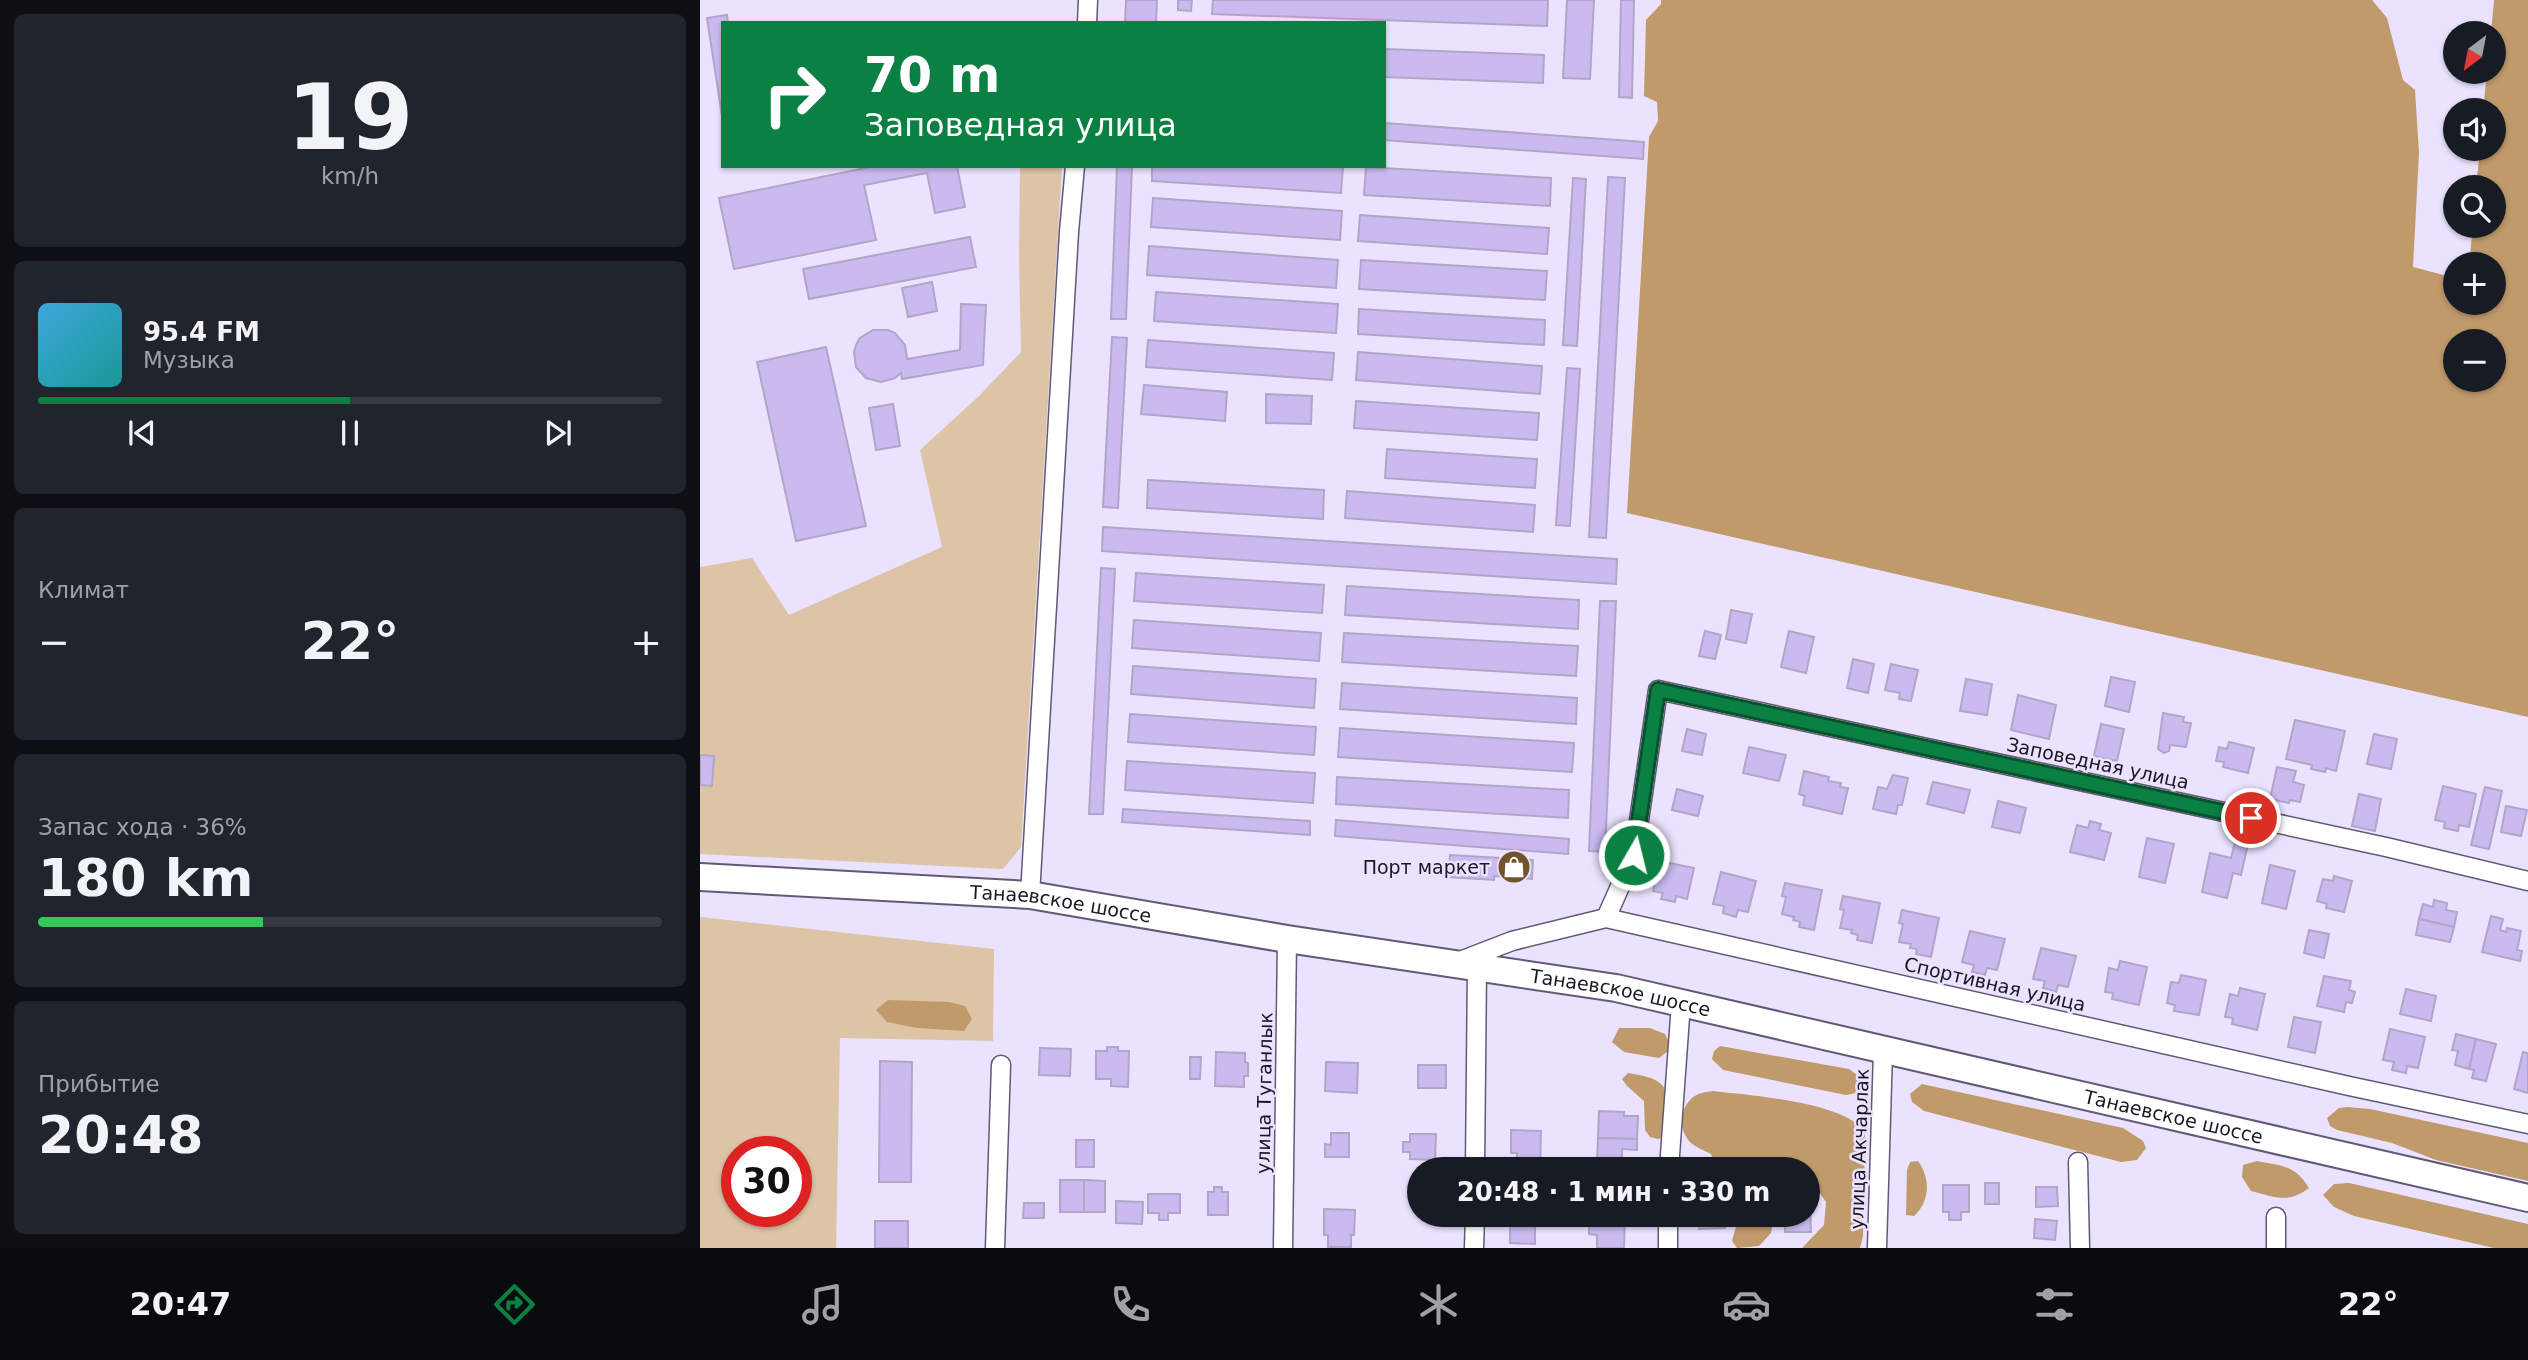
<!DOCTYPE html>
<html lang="ru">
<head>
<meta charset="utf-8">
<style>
  body { margin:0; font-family:"DejaVu Sans",sans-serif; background:#20242c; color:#f1f3f6; height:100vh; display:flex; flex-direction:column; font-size:26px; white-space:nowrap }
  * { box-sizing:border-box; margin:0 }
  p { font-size:23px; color:#9ea1a6 }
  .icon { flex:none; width:38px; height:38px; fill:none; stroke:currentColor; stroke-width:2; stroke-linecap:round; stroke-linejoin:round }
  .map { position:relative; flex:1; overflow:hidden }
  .drawer { display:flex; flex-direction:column; gap:14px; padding:14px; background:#0d0f14; width:700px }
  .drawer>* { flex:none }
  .hud { position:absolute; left:21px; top:21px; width:665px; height:147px; border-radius:0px; box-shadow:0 2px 5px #0004; background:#0b8043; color:#fff; overflow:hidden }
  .needle { width:46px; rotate:212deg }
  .controls { position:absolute; left:1743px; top:21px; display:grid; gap:14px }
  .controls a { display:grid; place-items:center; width:63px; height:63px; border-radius:50%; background:#171b24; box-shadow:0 2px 5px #0004; font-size:35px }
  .speed { position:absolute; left:21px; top:1136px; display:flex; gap:14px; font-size:35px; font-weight:700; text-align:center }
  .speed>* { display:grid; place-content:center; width:91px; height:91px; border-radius:50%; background:#171b24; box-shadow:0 2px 5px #0004; line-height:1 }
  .speed .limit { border:10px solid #d22; background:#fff; color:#111 }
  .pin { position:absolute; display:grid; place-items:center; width:60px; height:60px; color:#fff; margin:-30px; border:4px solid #fff; border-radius:50%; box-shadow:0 2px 7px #0007 }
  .me { position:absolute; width:77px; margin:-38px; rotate:8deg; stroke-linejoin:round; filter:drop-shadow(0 0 5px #0008) }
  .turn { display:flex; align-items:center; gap:24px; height:147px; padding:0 28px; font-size:32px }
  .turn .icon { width:91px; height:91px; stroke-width:2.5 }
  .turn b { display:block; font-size:49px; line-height:60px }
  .big { font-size:52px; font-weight:700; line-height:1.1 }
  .drawer .card { flex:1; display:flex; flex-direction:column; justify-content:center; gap:10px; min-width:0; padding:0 24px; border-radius:10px; background:#20242c }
  .drawer .dial { align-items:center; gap:0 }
  .dial b { font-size:91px; line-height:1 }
  .song { display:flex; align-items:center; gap:21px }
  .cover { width:84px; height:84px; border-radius:10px; background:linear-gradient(135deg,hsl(200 70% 55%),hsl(180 70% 35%)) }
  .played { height:7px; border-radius:4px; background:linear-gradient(90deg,#0b8043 50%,#363941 50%) }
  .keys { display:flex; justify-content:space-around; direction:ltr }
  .heat { display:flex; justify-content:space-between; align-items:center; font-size:38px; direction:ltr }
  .charge { height:10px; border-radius:5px; background:linear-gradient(90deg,#34c759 36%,#363941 0) }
  .trip { position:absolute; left:707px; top:1157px; width:413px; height:70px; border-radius:35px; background:#171b24; box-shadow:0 2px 5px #0004; font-weight:700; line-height:70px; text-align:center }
  .dock { display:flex; height:112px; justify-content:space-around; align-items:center; background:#090b0e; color:#9ea1a6 }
  .dock .icon { width:49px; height:49px }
  .dock .current { color:#0b8043 }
  .dock b { font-size:32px; color:#f1f3f6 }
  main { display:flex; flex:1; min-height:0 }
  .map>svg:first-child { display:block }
  .green { fill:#ddc4a6; fill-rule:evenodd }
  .forest { fill:#c09a6b; fill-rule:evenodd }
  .building { fill:#cabaf0; stroke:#b0a7c8; stroke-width:2 }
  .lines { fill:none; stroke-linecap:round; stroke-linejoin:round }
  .street-casing { stroke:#625977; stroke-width:21 }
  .secondary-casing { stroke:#625977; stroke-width:30 }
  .street { stroke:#fff; stroke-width:18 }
  .secondary { stroke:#fff; stroke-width:26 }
  .route-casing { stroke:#07532c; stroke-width:18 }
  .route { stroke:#0b8043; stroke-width:12 }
  .labels { text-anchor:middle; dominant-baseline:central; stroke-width:5; stroke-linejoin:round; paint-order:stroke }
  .street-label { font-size:19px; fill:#1a1622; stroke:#eae2fe }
  .poi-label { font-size:19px; fill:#1a1622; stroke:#eae2fe; text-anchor:end }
</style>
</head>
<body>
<main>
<section class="drawer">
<div class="card dial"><b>19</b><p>km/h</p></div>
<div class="card">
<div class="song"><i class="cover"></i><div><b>95.4 FM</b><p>Музыка</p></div></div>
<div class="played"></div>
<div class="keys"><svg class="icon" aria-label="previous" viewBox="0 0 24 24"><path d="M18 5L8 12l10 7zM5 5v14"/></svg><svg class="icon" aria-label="pause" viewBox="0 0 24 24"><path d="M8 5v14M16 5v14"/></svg><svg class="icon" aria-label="next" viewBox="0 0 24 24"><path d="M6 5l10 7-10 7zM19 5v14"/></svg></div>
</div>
<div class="card"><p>Климат</p>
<div class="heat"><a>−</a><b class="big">22°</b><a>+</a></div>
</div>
<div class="card"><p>Запас хода · 36%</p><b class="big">180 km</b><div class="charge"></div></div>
<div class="card"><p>Прибытие</p><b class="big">20:48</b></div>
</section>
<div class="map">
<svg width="1828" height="1248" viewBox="0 0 1828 1248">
  <rect width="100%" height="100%" fill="#eae2fe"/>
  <!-- green -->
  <g class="green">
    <polygon points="320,166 362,166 321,847 303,869 0,854 0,567 52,558 89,615 242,547 220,450 279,396 321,352 319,258"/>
    <path d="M0,917l294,32 -1,92 -153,-3 -4,210h-136zM37,1152h59v59h-59z"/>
  </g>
  <!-- forest -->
  <g class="forest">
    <path d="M961,0h711l15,18 16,62 12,10 4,63 -6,114 42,11v25h39v-39h-25l4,-38h21v-39h-18l4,-38h14v-39h-11l4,-38h7v-39h-3l3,-33h34v717l-901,-204 22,-376 9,-16 -1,-19 -13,-6 2,-76 15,-16zM1755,341h39v39h-39z"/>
    <polygon points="188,1000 249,1002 265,1006 272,1019 264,1031 217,1028 187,1022 176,1010"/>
    <polygon points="919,1028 950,1028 965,1034 972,1048 959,1058 924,1052 912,1042"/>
    <polygon points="1020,1046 1149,1069 1161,1078 1164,1085 1161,1092 1146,1095 1023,1070 1012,1059 1014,1051"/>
    <path d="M928,1073c50,7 38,21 38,64l-8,2 -8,-2 -5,-7 -1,-29 -17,-15 -5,-7z"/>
    <polygon points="1222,1084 1423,1128 1443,1141 1446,1148 1437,1160 1421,1162 1224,1111 1212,1102 1210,1094"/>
    <path d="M1013,1091c34,4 135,11 152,42l-2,103 -3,12h-58l22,-23 2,-23 -9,-13 -9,-3v-17h-92l-5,-15c-6,-3 -15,-7 -20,-11 -13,-13 -12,-33 1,-45 6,-5 14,-6 21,-7z"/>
    <polygon points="1647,1107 1670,1109 1828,1143 1828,1181 1736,1160 1692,1143 1637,1130 1630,1126 1627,1118 1639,1108"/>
    <path d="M1218,1161c12,17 13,39 -4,55l-8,-1 1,-45 3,-8z"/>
    <path d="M1557,1161c25,5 38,4 52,27 -21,16 -34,9 -58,3l-9,-14 1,-12z"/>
    <polygon points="1649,1183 1828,1224 1828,1248 1794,1248 1654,1216 1634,1207 1623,1195 1634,1184"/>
    <polygon points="1039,1215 1074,1215 1071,1233 1059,1246 1037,1248 1032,1241"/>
  </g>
  <!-- building -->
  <g class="building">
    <polygon points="426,0 457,0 456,23 425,23"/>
    <polygon points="478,0 492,0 491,11 478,10"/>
    <polygon points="513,0 848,0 847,26 512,14"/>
    <polygon points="867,0 894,0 890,79 863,78"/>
    <polygon points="921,0 934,0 932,98 919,97"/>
    <polygon points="27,15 28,23 23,23 22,116 7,18"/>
    <polygon points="684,49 844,55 843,83 684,77"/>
    <polygon points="684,123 944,142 943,159 684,140"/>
    <polygon points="175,166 257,166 265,207 235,213 227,173 164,185 176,240 34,269 19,198"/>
    <polygon points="417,166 432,166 426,319 411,319"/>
    <polygon points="452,166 643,166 641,193 452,181"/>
    <polygon points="666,167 851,178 850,206 664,195"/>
    <polygon points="908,177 925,178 906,538 889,537"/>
    <polygon points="873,178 886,179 877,346 863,345"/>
    <polygon points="453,198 642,211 640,240 451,227"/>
    <polygon points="660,215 849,228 847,254 658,241"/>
    <polygon points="270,237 276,267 109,299 103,269"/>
    <polygon points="449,246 638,260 636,288 447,275"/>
    <polygon points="661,260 847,271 845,300 659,289"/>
    <polygon points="232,282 237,311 208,317 202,288"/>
    <polygon points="456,292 638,304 636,333 454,321"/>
    <polygon points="261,304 286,305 283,365 202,379 201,373 195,378 181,382 166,378 156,367 154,352 156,345 160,338 173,330 188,330 195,333 205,345 207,359 260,350"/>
    <polygon points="659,309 845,320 844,345 658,334"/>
    <polygon points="412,337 427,338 418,508 403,507"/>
    <polygon points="448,340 634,353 632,380 446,367"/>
    <polygon points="126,347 166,526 96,541 57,362"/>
    <polygon points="658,352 842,366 840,394 656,380"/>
    <polygon points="867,368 880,369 870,526 856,525"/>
    <polygon points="444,385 527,392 525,421 441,414"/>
    <polygon points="566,394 612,396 611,424 566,423"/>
    <polygon points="656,401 839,413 837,440 654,428"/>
    <polygon points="193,404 200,446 176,450 169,408"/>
    <polygon points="687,449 837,459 835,488 685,478"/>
    <polygon points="448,480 624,490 623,519 447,508"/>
    <polygon points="647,491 835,505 833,532 645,518"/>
    <polygon points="403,527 917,559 916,584 402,551"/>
    <polygon points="401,568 415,569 403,814 389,814"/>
    <polygon points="436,573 624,585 622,613 434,601"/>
    <polygon points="647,586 879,600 878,629 645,615"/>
    <polygon points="900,601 916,601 905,852 889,851"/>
    <polygon points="1031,610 1052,614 1046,643 1026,639"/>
    <polygon points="434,620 621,633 619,661 432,648"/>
    <polygon points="1005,631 1021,635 1015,659 999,656"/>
    <polygon points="1089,631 1114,637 1106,673 1081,667"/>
    <polygon points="644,633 878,646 876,676 642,662"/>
    <polygon points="1153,659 1174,664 1168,693 1147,688"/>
    <polygon points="1191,664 1218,670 1211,701 1199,699 1200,693 1185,690"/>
    <polygon points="433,666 616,679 614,708 431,694"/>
    <polygon points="1411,677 1435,682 1429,712 1405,706"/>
    <polygon points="1266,679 1292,684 1287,715 1260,711"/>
    <polygon points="642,683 877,698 876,724 640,709"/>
    <polygon points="1318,695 1356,705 1349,739 1311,730"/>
    <polygon points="1463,713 1484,717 1483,722 1491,723 1486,747 1470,745 1469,751 1464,753 1458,749"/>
    <polygon points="430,714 616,727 614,755 428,742"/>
    <polygon points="1595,720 1645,731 1636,771 1626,768 1625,772 1611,769 1612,765 1586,759"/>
    <polygon points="1401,724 1424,729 1417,761 1394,756"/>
    <polygon points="640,728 874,743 872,772 638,757"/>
    <polygon points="987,729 1006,734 1002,755 982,751"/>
    <polygon points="1674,734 1697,739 1691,769 1667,764"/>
    <polygon points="1529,742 1554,748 1548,773 1523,767 1524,762 1516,761 1519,747 1527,749"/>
    <polygon points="1049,747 1086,755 1079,781 1043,773"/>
    <polygon points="0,755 14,756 12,786 0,785"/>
    <polygon points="427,761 615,773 613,803 425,790"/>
    <polygon points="1577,767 1596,771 1593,782 1604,785 1600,802 1590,800 1589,803 1570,799"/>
    <polygon points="1104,771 1129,777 1128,781 1141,783 1140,787 1148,788 1142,814 1103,805 1105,796 1099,794"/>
    <polygon points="1193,775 1208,778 1202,805 1198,805 1196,814 1173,809 1178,787 1187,789"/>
    <polygon points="637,777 869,790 868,818 636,804"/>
    <polygon points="1233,782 1270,790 1264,813 1227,804"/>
    <polygon points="1743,786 1776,794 1769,827 1759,825 1758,831 1744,828 1745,822 1735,820"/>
    <polygon points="1785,787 1802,791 1789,849 1771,845"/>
    <polygon points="977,789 1003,796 998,816 972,810"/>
    <polygon points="1659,794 1681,799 1675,831 1652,826"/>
    <polygon points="1298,801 1326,808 1320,833 1292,827"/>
    <polygon points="1806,806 1827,810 1821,836 1801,832"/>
    <polygon points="423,809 610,821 610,835 422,822"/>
    <polygon points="636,820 869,839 868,854 635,836"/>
    <polygon points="1390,821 1401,824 1399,830 1411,833 1404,860 1370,852 1377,825 1388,828"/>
    <polygon points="1447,838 1474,844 1465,883 1439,877"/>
    <polygon points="1535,842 1548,844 1541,875 1533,873 1527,898 1502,892 1510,853 1531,858"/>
    <polygon points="750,855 833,860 832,879 794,876 794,880 748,877"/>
    <polygon points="960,861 994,868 987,899 976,896 975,902 961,899 963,893 953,891"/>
    <polygon points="1570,865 1595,871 1586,909 1562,903"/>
    <polygon points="1021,872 1056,881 1048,912 1038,910 1036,917 1023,913 1024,906 1013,904"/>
    <polygon points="1634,876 1652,881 1644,912 1626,908 1627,904 1617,901 1623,879 1633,881"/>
    <polygon points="1085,883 1122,890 1114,930 1099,927 1100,922 1093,920 1094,917 1082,914 1086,897 1082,896"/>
    <polygon points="1143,896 1180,903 1172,943 1157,940 1158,935 1151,933 1152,930 1140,928 1144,910 1140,909"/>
    <polygon points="1734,900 1747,903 1746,910 1757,912 1754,927 1719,919 1723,904 1733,907"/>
    <polygon points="1202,910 1239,918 1231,957 1216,954 1217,949 1210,948 1211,944 1199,942 1203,924 1199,923"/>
    <polygon points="1791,916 1803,919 1800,930 1806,932 1807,928 1821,931 1817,950 1822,951 1820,961 1782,952"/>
    <polygon points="1719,919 1754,927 1750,942 1716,935"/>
    <polygon points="1609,930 1629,934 1624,958 1604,953"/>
    <polygon points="1270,931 1305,939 1297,970 1287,968 1285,975 1272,972 1274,965 1262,962"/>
    <polygon points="1341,948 1376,956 1368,987 1358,985 1356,992 1343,988 1345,981 1333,979"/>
    <polygon points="1420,961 1447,967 1439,1005 1412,999 1413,993 1405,992 1409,968 1418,970"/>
    <polygon points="1481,975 1506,980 1499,1015 1474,1011 1475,1005 1467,1003 1471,982 1479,983"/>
    <polygon points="1624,976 1651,981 1649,990 1655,992 1652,1003 1646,1002 1644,1012 1617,1006"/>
    <polygon points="1540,988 1565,994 1557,1030 1532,1024 1533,1018 1525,1017 1530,994 1538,996"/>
    <polygon points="1706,989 1736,996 1731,1021 1700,1014"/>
    <polygon points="1594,1017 1621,1022 1615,1053 1588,1047"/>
    <polygon points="1690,1029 1725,1037 1718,1068 1707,1066 1706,1073 1692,1070 1694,1062 1683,1060"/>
    <polygon points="1756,1034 1776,1039 1769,1069 1755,1065 1758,1051 1752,1050"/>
    <polygon points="1776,1039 1796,1044 1786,1081 1772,1078 1774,1070 1769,1069"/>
    <polygon points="407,1047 418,1047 418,1051 429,1051 428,1087 411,1086 411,1079 396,1079 396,1051 407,1051"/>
    <polygon points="340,1048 371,1049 370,1076 339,1075"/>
    <polygon points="516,1052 545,1053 545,1062 548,1063 548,1076 544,1076 544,1087 515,1086"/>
    <polygon points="1823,1052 1828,1053 1828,1093 1814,1089"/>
    <polygon points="490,1057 501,1057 500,1079 490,1079"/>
    <polygon points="180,1061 212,1062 211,1182 179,1182"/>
    <polygon points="626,1062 658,1063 657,1093 625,1091"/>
    <rect x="718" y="1065" width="28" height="23"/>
    <polygon points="899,1111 924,1112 924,1116 938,1116 937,1139 898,1138"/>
    <polygon points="811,1130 841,1131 840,1169 817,1169 817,1153 811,1153"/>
    <polygon points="631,1133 649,1133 649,1157 625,1157 625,1144 631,1145"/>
    <polygon points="710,1134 736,1134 735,1160 710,1159 710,1152 703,1152 703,1142 710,1142"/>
    <polygon points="898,1138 937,1139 937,1150 922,1149 922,1161 897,1160"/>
    <rect x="376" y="1140" width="18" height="27"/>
    <rect x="360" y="1180" width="24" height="32"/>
    <polygon points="384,1180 405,1181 405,1212 384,1212"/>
    <rect x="1285" y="1183" width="14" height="21"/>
    <polygon points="1243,1185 1269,1185 1269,1212 1261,1212 1261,1220 1249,1220 1249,1212 1243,1212"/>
    <polygon points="514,1187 522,1187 522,1192 528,1192 528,1215 508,1215 508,1192 514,1192"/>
    <polygon points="1336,1187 1357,1187 1358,1206 1336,1207"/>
    <polygon points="448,1194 480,1194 480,1213 468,1213 468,1220 459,1220 459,1213 448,1213"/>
    <polygon points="416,1201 443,1202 442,1224 416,1223"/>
    <polygon points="324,1203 344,1203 344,1218 323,1218"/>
    <polygon points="1108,1206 1110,1206 1111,1232 1085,1232 1085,1214 1108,1214"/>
    <polygon points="624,1209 655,1210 654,1235 651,1235 651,1247 628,1247 628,1235 624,1235"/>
    <polygon points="816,1214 828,1214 828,1218 835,1218 835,1244 810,1243 810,1218 816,1218"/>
    <polygon points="889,1214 925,1214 924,1248 897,1248 897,1235 889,1234"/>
    <polygon points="998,1214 1024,1214 1025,1228 999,1229"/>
    <polygon points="1335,1219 1357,1221 1355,1240 1334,1238"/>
    <rect x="175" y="1221" width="33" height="27"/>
  </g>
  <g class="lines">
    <defs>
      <g id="street">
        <polyline points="387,23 388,0"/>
        <polyline points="330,895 369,232 375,166"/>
        <polyline points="906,918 934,855 958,690 1686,847 1828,881"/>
        <polyline points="755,963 812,941 906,918 1649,1086 1828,1124"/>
        <polyline points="1378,1162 1380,1248"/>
        <polyline points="775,1169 777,966"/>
        <polyline points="969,1169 981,1003"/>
        <polyline points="295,1248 301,1065"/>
        <polyline points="583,1248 587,939"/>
        <polyline points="774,1248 775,1214"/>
        <polyline points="968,1248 968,1214"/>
        <polyline points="1177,1248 1183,1051"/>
        <polyline points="1576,1248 1576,1217"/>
      </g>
      <g id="secondary">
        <path id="s1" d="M0,877l330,18 257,44 329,49 912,210"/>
      </g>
    </defs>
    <!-- street casing -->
    <use href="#street" class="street-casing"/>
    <!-- secondary casing -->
    <use href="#secondary" class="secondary-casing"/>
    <!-- street -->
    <use href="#street" class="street"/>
    <!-- secondary -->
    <use href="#secondary" class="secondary"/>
  </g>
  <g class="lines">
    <defs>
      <polyline id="route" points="934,855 958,690 1551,818"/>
    </defs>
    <!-- route casing -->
    <use href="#route" class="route-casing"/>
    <!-- route -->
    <use href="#route" class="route"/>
  </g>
  <!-- icons -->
  <defs>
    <symbol id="shop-disc" viewBox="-11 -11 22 22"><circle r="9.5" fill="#735329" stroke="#eae2fe"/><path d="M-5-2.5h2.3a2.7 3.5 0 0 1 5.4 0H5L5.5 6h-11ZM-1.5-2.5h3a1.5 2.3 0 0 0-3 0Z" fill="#fff"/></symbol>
  </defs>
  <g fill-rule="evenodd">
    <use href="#shop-disc" x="795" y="848" width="38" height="38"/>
  </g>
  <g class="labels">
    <!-- street labels -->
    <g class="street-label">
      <text transform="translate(1398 763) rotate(12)">Заповедная улица</text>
      <text stroke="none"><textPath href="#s1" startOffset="362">Танаевское шоссе</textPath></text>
      <text transform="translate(1295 984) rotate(13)">Спортивная улица</text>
      <text stroke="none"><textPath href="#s1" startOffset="929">Танаевское шоссе</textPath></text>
      <text transform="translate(564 1093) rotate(-89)">улица Туганлык</text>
      <text stroke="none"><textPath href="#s1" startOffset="1496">Танаевское шоссе</textPath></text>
      <text transform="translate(1159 1149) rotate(-88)">улица Акчарлак</text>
    </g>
    <!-- poi labels -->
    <g class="poi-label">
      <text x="790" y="867">Порт маркет</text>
    </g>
  </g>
</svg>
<div class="controls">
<a><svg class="needle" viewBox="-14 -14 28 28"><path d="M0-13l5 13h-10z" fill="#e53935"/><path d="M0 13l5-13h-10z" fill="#9ea1a6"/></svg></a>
<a><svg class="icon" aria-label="sound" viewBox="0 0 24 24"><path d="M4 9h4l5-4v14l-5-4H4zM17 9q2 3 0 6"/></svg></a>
<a><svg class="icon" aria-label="search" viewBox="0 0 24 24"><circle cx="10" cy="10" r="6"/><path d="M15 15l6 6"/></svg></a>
<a>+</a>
<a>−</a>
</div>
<div class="speed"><div class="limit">30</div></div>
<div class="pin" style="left:1551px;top:818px;background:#d93025"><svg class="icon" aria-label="arrive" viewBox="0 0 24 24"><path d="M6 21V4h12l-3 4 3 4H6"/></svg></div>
<svg class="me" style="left:934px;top:855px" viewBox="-20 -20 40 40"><circle r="17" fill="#0b8043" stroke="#fff" stroke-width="3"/><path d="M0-11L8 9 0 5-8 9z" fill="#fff"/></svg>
<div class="trip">20:48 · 1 мин · 330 m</div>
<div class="hud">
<div class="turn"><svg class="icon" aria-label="right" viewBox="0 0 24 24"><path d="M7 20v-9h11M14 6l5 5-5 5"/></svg><div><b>70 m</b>Заповедная улица</div></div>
</div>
</div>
</main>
<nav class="dock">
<b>20:47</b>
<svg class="icon current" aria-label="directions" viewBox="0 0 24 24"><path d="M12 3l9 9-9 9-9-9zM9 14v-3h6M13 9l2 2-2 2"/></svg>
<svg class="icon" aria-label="music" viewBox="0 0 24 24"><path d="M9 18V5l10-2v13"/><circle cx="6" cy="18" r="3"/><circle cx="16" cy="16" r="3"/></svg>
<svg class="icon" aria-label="phone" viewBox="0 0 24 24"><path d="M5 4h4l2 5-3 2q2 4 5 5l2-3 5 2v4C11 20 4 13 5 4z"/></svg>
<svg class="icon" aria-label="climate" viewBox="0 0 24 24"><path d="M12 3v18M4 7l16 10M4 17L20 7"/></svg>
<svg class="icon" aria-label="car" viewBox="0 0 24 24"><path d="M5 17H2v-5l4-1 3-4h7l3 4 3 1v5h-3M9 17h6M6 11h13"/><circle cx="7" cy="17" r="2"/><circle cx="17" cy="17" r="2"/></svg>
<svg class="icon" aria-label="filters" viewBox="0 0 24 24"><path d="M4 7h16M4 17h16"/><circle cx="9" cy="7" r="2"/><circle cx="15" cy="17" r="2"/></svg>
<b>22°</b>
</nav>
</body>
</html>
